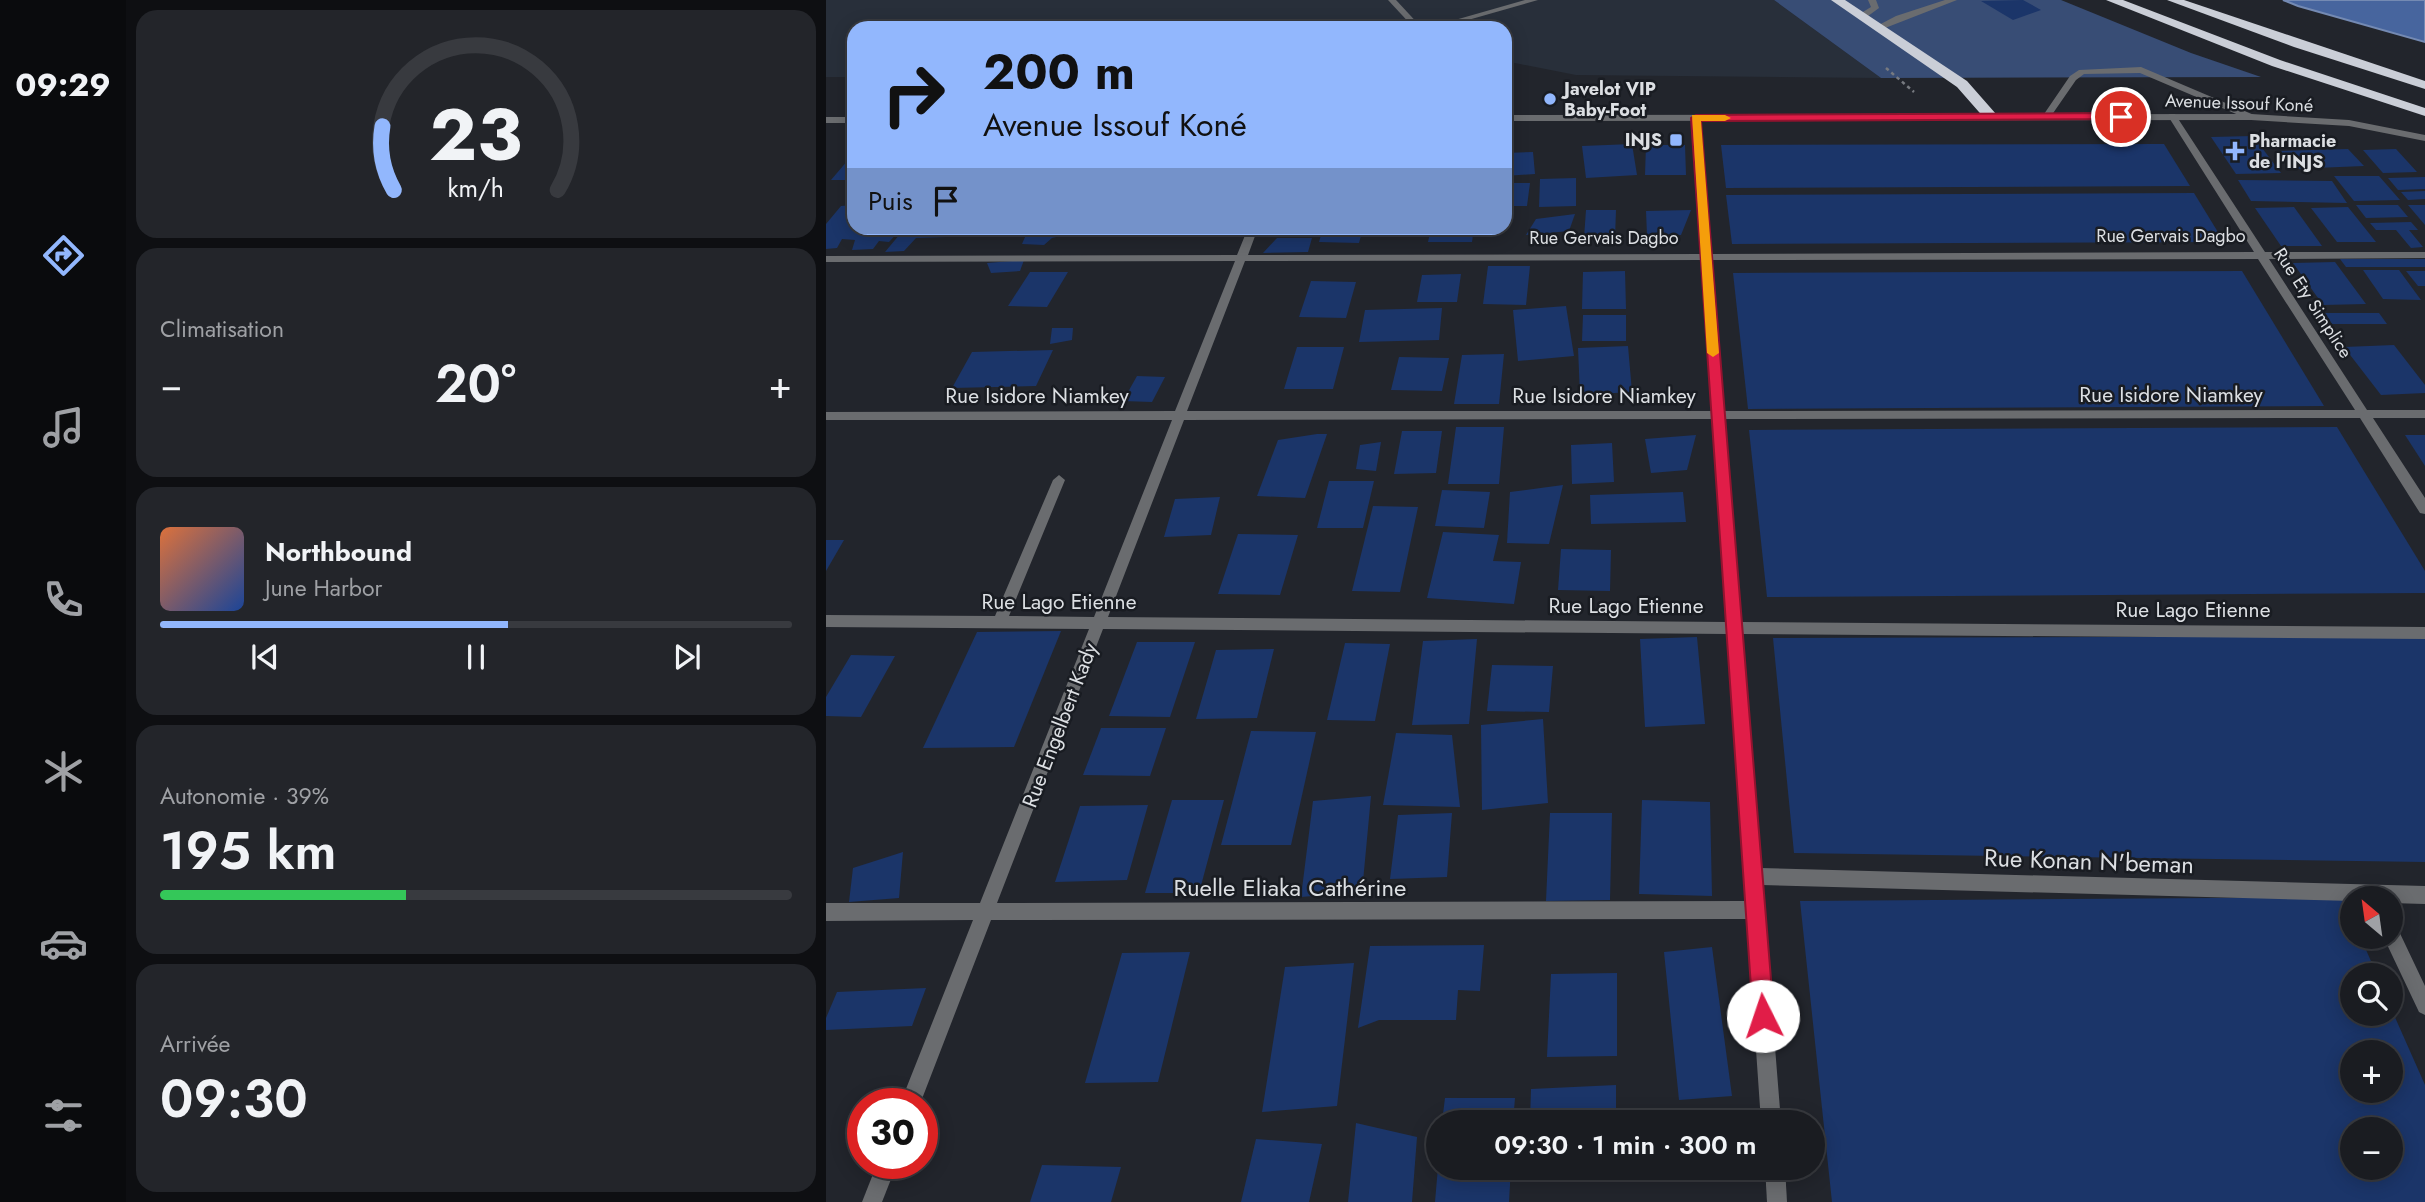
<!DOCTYPE html>
<html lang="fr">
<head>
<meta charset="utf-8">
<style>
  body { margin:0; font-family:Jost,sans-serif; background:#23252a; color:#f1f3f6; height:100vh; display:flex; flex-direction:column; font-size:26px; white-space:nowrap }
  * { box-sizing:border-box; margin:0 }
  p { font-size:23px; color:#9fa1a5 }
  .icon { flex:none; width:38px; height:38px; fill:none; stroke:currentColor; stroke-width:2; stroke-linecap:round; stroke-linejoin:round }
  .map { position:relative; flex:1; overflow:hidden }
  .sheet { display:flex; flex-direction:column; gap:10px; padding:10px; background:#0e0f12; width:700px }
  .sheet>* { flex:none }
  .top-card { position:absolute; left:21px; top:21px; width:665px; height:214px; border-radius:21px; box-shadow:0 4px 18px #0003,0 0 0 2px #383a3f; background:#92b7fd; color:#111; overflow:hidden }
  .needle { width:46px; rotate:331deg }
  .buttons { position:absolute; left:1514px; top:886px; display:grid; gap:14px }
  .buttons a { display:grid; place-items:center; width:63px; height:63px; border-radius:50%; background:#1a1c21; box-shadow:0 4px 18px #0003,0 0 0 2px #383a3f; font-size:35px }
  .speed { position:absolute; left:21px; top:1088px; display:flex; gap:14px; font-size:35px; font-weight:700; text-align:center }
  .speed>* { display:grid; place-content:center; width:91px; height:91px; border-radius:50%; background:#1a1c21; box-shadow:0 4px 18px #0003,0 0 0 2px #383a3f; line-height:1 }
  .speed .limit { border:10px solid #d22; background:#fff; color:#111 }
  .pin { position:absolute; display:grid; place-items:center; width:60px; height:60px; color:#fff; margin:-30px; border:4px solid #fff; border-radius:50%; box-shadow:0 2px 7px #0007 }
  .me { position:absolute; width:77px; margin:-38px; rotate:356deg; stroke-linejoin:round; filter:drop-shadow(0 0 5px #0008) }
  .turn { display:flex; align-items:center; gap:24px; height:147px; padding:0 21px; font-size:32px }
  .turn .icon { width:91px; height:91px; stroke-width:2.5 }
  .turn b { display:block; font-size:49px; line-height:60px }
  .then { display:flex; align-items:center; height:66px; padding:0 21px; background:#0003; gap:14px; font-size:26px }
  .big { font-size:52px; font-weight:600; line-height:1.1 }
  .sheet .card { flex:1; display:flex; flex-direction:column; justify-content:center; gap:10px; min-width:0; padding:0 24px; border-radius:21px; background:#23252a }
  .sheet .dial { align-items:center; gap:0 }
  .dial svg { height:182px; overflow:visible; fill:none; stroke:#383a3f; stroke-width:7; stroke-linecap:round; text-anchor:middle }
  .dial text { fill:#f1f3f6; stroke:none }
  .song { display:flex; align-items:center; gap:21px }
  .cover { width:84px; height:84px; border-radius:10px; background:linear-gradient(135deg,hsl(20 70% 55%),hsl(220 70% 35%)) }
  .played { height:7px; border-radius:4px; background:linear-gradient(90deg,#92b7fd 55%,#383a3f 55%) }
  .keys { display:flex; justify-content:space-around; direction:ltr }
  .heat { display:flex; justify-content:space-between; align-items:center; font-size:38px; direction:ltr }
  .charge { height:10px; border-radius:5px; background:linear-gradient(90deg,#34c759 39%,#383a3f 0) }
  .trip { position:absolute; left:600px; top:1110px; width:399px; height:70px; border-radius:35px; background:#1a1c21; box-shadow:0 4px 18px #0003,0 0 0 2px #383a3f; font-weight:600; line-height:70px; text-align:center }
  main { display:flex; flex:1; min-height:0 }
  .dock { display:flex; flex-direction:column; width:126px; justify-content:space-around; align-items:center; background:#0a0b0d; color:#9fa1a5 }
  .dock .icon { width:49px; height:49px }
  .dock .on { color:#92b7fd }
  .dock b { font-size:32px; color:#f1f3f6 }
  .map>svg:first-child { display:block }
  .built { fill:#282f3a }
  .green { fill:#384d75 }
  .water { fill:#47659e; stroke:#748ab3; stroke-width:2 }
  .building { fill:#1b3569; fill-rule:evenodd }
  .lines { fill:none; stroke-linecap:round; stroke-linejoin:round }
  .path { stroke:#777a80; stroke-width:2.5; stroke-dasharray:3.5 3.5; stroke-linecap:butt }
  .service { fill:#6a6c6f; fill-rule:evenodd }
  .minor { fill:#6a6c6f; fill-rule:evenodd }
  .tertiary { fill:#6a6c6f; fill-rule:evenodd }
  .motorway { fill:#caced7; fill-rule:evenodd }
  .route { fill:#e11d48; stroke:#92132f; stroke-width:2 }
  .slow { fill:#f59e0b }
  .poi-dot { fill:#92b7fd; stroke:#191c22; stroke-width:2.5 }
  .labels { text-anchor:middle; dominant-baseline:central; stroke-width:5; stroke-linejoin:round; paint-order:stroke }
  .far-poi-label { font-size:18px; font-weight:bold; fill:#dcdfe3; stroke:#191c22; text-anchor:start }
  .far-street-label { font-size:18px; fill:#dcdfe3; stroke:#191c22 }
  .street-label { font-size:21px; fill:#dcdfe3; stroke:#191c22 }
  .near-street-label { font-size:24px; fill:#dcdfe3; stroke:#191c22 }
</style>
</head>
<body>
<main>
<nav class="dock">
<b>09:29</b>
<svg class="icon on" aria-label="directions" viewBox="0 0 24 24"><path d="M12 3l9 9-9 9-9-9zM9 14v-3h6M13 9l2 2-2 2"/></svg>
<svg class="icon" aria-label="music" viewBox="0 0 24 24"><path d="M9 18V5l10-2v13"/><circle cx="6" cy="18" r="3"/><circle cx="16" cy="16" r="3"/></svg>
<svg class="icon" aria-label="phone" viewBox="0 0 24 24"><path d="M5 4h4l2 5-3 2q2 4 5 5l2-3 5 2v4C11 20 4 13 5 4z"/></svg>
<svg class="icon" aria-label="climate" viewBox="0 0 24 24"><path d="M12 3v18M4 7l16 10M4 17L20 7"/></svg>
<svg class="icon" aria-label="car" viewBox="0 0 24 24"><path d="M5 17H2v-5l4-1 3-4h7l3 4 3 1v5h-3M9 17h6M6 11h13"/><circle cx="7" cy="17" r="2"/><circle cx="17" cy="17" r="2"/></svg>
<svg class="icon" aria-label="filters" viewBox="0 0 24 24"><path d="M4 7h16M4 17h16"/><circle cx="9" cy="7" r="2"/><circle cx="15" cy="17" r="2"/></svg>
</nav>
<section class="sheet">
<div class="card dial"><svg viewBox="0 0 100 80">
<path d="M14 69A42 42 0 1 1 86 69"/>
<path d="M14 69A42 42 0 0 1 9 41" stroke="#92b7fd"/>
<text x="50" y="56" font-size="32" font-weight="700">23</text>
<text x="50" y="72" font-size="11">km/h</text>
</svg></div>
<div class="card"><p>Climatisation</p>
<div class="heat"><a>−</a><b class="big">20°</b><a>+</a></div>
</div>
<div class="card">
<div class="song"><i class="cover"></i><div><b>Northbound</b><p>June Harbor</p></div></div>
<div class="played"></div>
<div class="keys"><svg class="icon" aria-label="previous" viewBox="0 0 24 24"><path d="M18 5L8 12l10 7zM5 5v14"/></svg><svg class="icon" aria-label="pause" viewBox="0 0 24 24"><path d="M8 5v14M16 5v14"/></svg><svg class="icon" aria-label="next" viewBox="0 0 24 24"><path d="M6 5l10 7-10 7zM19 5v14"/></svg></div>
</div>
<div class="card"><p>Autonomie · 39%</p><b class="big">195 km</b><div class="charge"></div></div>
<div class="card"><p>Arrivée</p><b class="big">09:30</b></div>
</section>
<div class="map">
<svg width="1599" height="1202" viewBox="0 0 1599 1202">
  <rect width="100%" height="100%" fill="#22252c"/>
  <!-- built -->
  <polygon class="built" points="0,0 948,0 1055,78 750,75 679,61 679,28 28,28 28,77 0,77"/>
  <!-- green -->
  <polygon class="green" points="948,0 1235,0 1365,53 1435,77 1055,78"/>
  <!-- water -->
  <polygon class="water" points="1457,0 1599,0 1599,42 1472,6"/>
  <!-- building -->
  <g class="building">
    <polygon points="1197,0 1215,10 1187,20 1155,1"/>
    <polygon points="1427,136 1455,173 1410,174 1385,137"/>
    <polygon points="806,144 811,175 760,178 756,146"/>
    <polygon points="1338,144 1364,186 900,188 895,145"/>
    <polygon points="820,145 859,145 860,175 819,175"/>
    <polygon points="1522,149 1538,166 1465,169 1451,151"/>
    <polygon points="1570,149 1591,172 1557,173 1537,150"/>
    <polygon points="707,152 709,174 679,176 679,153"/>
    <polygon points="28,153 28,180 5,180"/>
    <polygon points="1508,176 1553,176 1574,200 1528,201"/>
    <polygon points="1599,177 1599,189 1572,190 1562,178"/>
    <polygon points="750,178 750,206 713,207 714,179"/>
    <polygon points="1412,180 1506,181 1521,203 1425,201"/>
    <polygon points="679,183 704,183 701,206 679,206"/>
    <polygon points="1599,191 1599,199 1582,200 1575,192"/>
    <polygon points="1368,193 1398,242 906,244 900,195"/>
    <polygon points="27,205 19,215 28,214 28,228 76,228 63,242 53,241 47,249 26,250 29,240 16,239 11,248 0,249 0,224 15,206"/>
    <polygon points="1530,205 1572,205 1582,217 1540,218"/>
    <polygon points="1582,205 1599,205 1599,225"/>
    <polygon points="1468,207 1496,246 1455,246 1429,208"/>
    <polygon points="1522,207 1550,242 1511,242 1485,208"/>
    <polygon points="760,210 790,210 789,238 758,238"/>
    <polygon points="865,210 855,235 821,235 820,211"/>
    <polygon points="749,214 743,231 700,235 710,219"/>
    <polygon points="1585,222 1592,230 1583,230 1597,247 1585,248 1570,230 1550,230 1544,223"/>
    <polygon points="79,228 128,228 121,237 90,238 78,251 59,252"/>
    <polygon points="195,228 243,228 239,235 226,238 218,245 196,244 199,237 188,237"/>
    <polygon points="374,228 393,228 393,234 374,237"/>
    <polygon points="497,228 537,228 533,243 493,242"/>
    <polygon points="605,228 648,228 646,242 602,242"/>
    <polygon points="451,238 486,238 482,252 437,253"/>
    <polygon points="1514,259 1599,259 1599,267 1520,267"/>
    <polygon points="198,260 194,271 165,273 161,263"/>
    <polygon points="1509,262 1540,304 1497,305 1467,263"/>
    <polygon points="662,266 704,266 700,305 657,304"/>
    <polygon points="1537,270 1573,270 1595,300 1557,299"/>
    <polygon points="799,271 800,309 756,309 757,272"/>
    <polygon points="1416,271 1498,406 922,409 907,273"/>
    <polygon points="1580,271 1599,271 1599,286 1592,286"/>
    <polygon points="204,272 242,272 221,307 182,306"/>
    <polygon points="635,274 631,302 591,302 596,275"/>
    <polygon points="485,281 530,282 520,318 473,317"/>
    <polygon points="740,306 748,356 692,361 687,310"/>
    <polygon points="616,308 613,340 533,342 539,310"/>
    <polygon points="1499,313 1553,313 1561,324 1506,324"/>
    <polygon points="757,315 800,315 800,341 756,341"/>
    <polygon points="226,328 247,328 246,340 224,344"/>
    <polygon points="1568,345 1599,385 1599,393 1555,395 1518,347"/>
    <polygon points="802,346 806,392 754,395 752,348"/>
    <polygon points="471,347 518,347 507,389 458,389"/>
    <polygon points="227,350 210,386 126,388 146,352"/>
    <polygon points="678,354 673,404 628,404 636,355"/>
    <polygon points="573,357 623,358 616,391 565,390"/>
    <polygon points="311,376 339,377 326,402 297,401"/>
    <polygon points="630,427 678,427 673,484 622,484"/>
    <polygon points="1511,427 1599,571 1599,593 941,597 923,430"/>
    <polygon points="576,431 616,431 610,473 568,474"/>
    <polygon points="491,434 501,434 479,498 431,496 452,440"/>
    <polygon points="870,435 861,470 825,473 819,439"/>
    <polygon points="1579,435 1599,435 1599,466"/>
    <polygon points="555,442 550,471 530,469 534,445"/>
    <polygon points="786,443 788,482 746,484 745,445"/>
    <polygon points="503,481 548,481 537,528 491,528"/>
    <polygon points="737,485 723,544 681,543 684,492"/>
    <polygon points="616,490 664,492 658,528 609,526"/>
    <polygon points="857,492 860,522 765,524 764,495"/>
    <polygon points="394,497 385,535 338,537 349,499"/>
    <polygon points="547,506 592,507 574,592 526,591"/>
    <polygon points="617,532 673,535 667,561 695,562 688,604 601,598"/>
    <polygon points="412,534 472,535 454,595 392,594"/>
    <polygon points="0,540 18,540 0,571"/>
    <polygon points="735,549 785,550 784,591 732,590"/>
    <polygon points="235,631 188,747 97,748 151,632"/>
    <polygon points="1599,636 1599,862 968,853 947,638"/>
    <polygon points="871,637 879,724 819,727 814,639"/>
    <polygon points="651,639 643,724 586,725 597,641"/>
    <polygon points="311,642 369,642 344,717 283,716"/>
    <polygon points="519,643 564,644 549,721 501,720"/>
    <polygon points="448,649 431,718 370,719 390,650"/>
    <polygon points="25,655 69,656 35,717 0,716 0,697"/>
    <polygon points="666,665 727,666 723,712 661,711"/>
    <polygon points="717,719 722,803 656,810 655,725"/>
    <polygon points="275,728 340,728 324,776 257,775"/>
    <polygon points="425,731 490,732 465,845 395,845"/>
    <polygon points="570,733 626,735 634,807 557,805"/>
    <polygon points="545,796 536,892 475,897 487,801"/>
    <polygon points="346,800 398,800 373,893 319,893"/>
    <polygon points="816,800 884,802 886,896 813,894"/>
    <polygon points="322,805 301,880 229,882 254,806"/>
    <polygon points="626,813 621,877 564,879 572,815"/>
    <polygon points="724,813 786,813 784,900 720,901"/>
    <polygon points="77,852 73,898 23,902 27,868"/>
    <path d="M1516,897l10,22v17h8l17,39h-25v38h38v-7l35,79v117h-593l-32,-301zM1526,1052h38v38h-38zM1526,1129h38v38h-38z"/>
    <polygon points="658,945 654,991 632,990 630,1020 553,1020 532,1028 544,946"/>
    <polygon points="886,947 906,1096 853,1100 838,952"/>
    <polygon points="364,952 332,1082 259,1083 296,953"/>
    <polygon points="528,963 511,1106 436,1112 459,967"/>
    <polygon points="791,973 791,1056 721,1057 725,974"/>
    <polygon points="100,988 86,1026 0,1030 0,1018 11,992"/>
    <polygon points="790,1085 790,1122 704,1122 705,1089"/>
    <polygon points="619,1098 689,1098 687,1122 616,1122"/>
    <polygon points="890,1111 891,1122 807,1122 807,1115"/>
    <polygon points="530,1123 591,1137 586,1202 522,1202"/>
    <polygon points="430,1139 496,1144 483,1202 415,1202"/>
    <polygon points="216,1165 295,1167 285,1202 204,1202"/>
    <polygon points="612,1167 685,1167 683,1202 609,1202"/>
    <polygon points="808,1167 895,1167 896,1179 808,1182"/>
  </g>
  <g class="lines">
    <!-- path -->
    <polyline class="path" points="1060,68 1088,92"/>
    <!-- service -->
    <g class="service">
      <polygon points="699,0 712,0 614,28 601,28"/>
      <polygon points="1042,0 1050,0 1053,8 1038,19 1032,19 1032,15 1045,7"/>
      <polygon points="1119,0 1131,0 1054,30 1047,28 1070,16"/>
      <polygon points="1315,67 1428,115 1429,117 1422,119 1314,73 1258,74 1250,80 1223,119 1216,117 1244,76 1253,70"/>
    </g>
    <!-- minor -->
    <g class="minor">
      <polygon points="562,0 570,0 596,28 588,28"/>
      <path d="M1343,114h6l90,138h160v6l-156,1 98,151h58v8h-52l52,80v16l-5,-1 -60,-95 -635,1 16,203 684,5v12l-683,-5 18,234 665,18v18l-35,-1v-5h-38v3l-590,-16 19,237h-20l-14,-203 -756,1 -71,184h-20l73,-184 -147,1v-18h154l109,-274 -263,-2v-12l169,1 58,-136 6,-5 6,5 -56,136 85,1 78,-197h-346v-8l349,-1 60,-150 -409,1v-6l411,-1 11,-27h10l-10,27 453,-1 -9,-136 4,-3 4,3 11,136 543,-2 -86,-136zM1432,259l97,151 -631,1 -12,-151zM875,260l11,151h-525l58,-150zM886,419l15,203 -619,-5 76,-197zM277,629l624,5 19,267 -749,2z"/>
      <polygon points="1564,922 1570,925 1599,986 1599,1015 1593,1012 1557,936 1564,936"/>
      <polygon points="51,1164 71,1164 56,1202 36,1202"/>
      <polygon points="939,1167 959,1167 961,1202 941,1202"/>
    </g>
    <!-- tertiary -->
    <g class="tertiary">
      <polygon points="1425,114 1523,120 1599,135 1599,141 1523,126 1425,120 679,121 679,115"/>
      <rect x="0" y="117" width="28" height="6"/>
    </g>
    <!-- motorway -->
    <g class="motorway">
      <polygon points="1005,0 1019,0 1141,81 1170,114 1170,120 1160,120 1131,87"/>
      <polygon points="1280,0 1297,0 1454,60 1599,108 1599,116 1446,66"/>
      <polygon points="1341,0 1358,0 1599,81 1599,89 1468,47"/>
    </g>
  </g>
  <!-- route -->
  <polygon class="route" points="1295,113 1299,114 1299,119 875,121 948,1016 944,1023 937,1026 930,1023 927,1016 865,118 870,115"/>
  <!-- slow -->
  <polygon class="slow" points="866,115 899,115 905,118 899,121 875,121 893,353 887,357 881,353"/>
  <!-- markers -->
  <g class="poi-dot">
    <circle cx="724" cy="99" r="7"/>
    <rect x="843" y="133" width="14" height="14" rx="3.5"/>
    <path d="M1405.5 140.5h7v7h7v7h-7v7h-7v-7h-7v-7h7z"/>
  </g>
  <g class="labels">
    <!-- far-poi labels -->
    <g class="far-poi-label">
      <text x="738" y="89">Javelot VIP<tspan x="738" dy="21">Baby-Foot</tspan></text>
      <text x="836" y="140" text-anchor="end">INJS</text>
      <text x="1423" y="141">Pharmacie<tspan x="1423" dy="21">de l'INJS</tspan></text>
    </g>
    <!-- far-street labels -->
    <g class="far-street-label">
      <text transform="translate(1413 103) rotate(2)">Avenue Issouf Koné</text>
      <text x="1345" y="236">Rue Gervais Dagbo</text>
      <text x="778" y="238">Rue Gervais Dagbo</text>
      <text transform="translate(1487 303) rotate(57)">Rue Ety Simplice</text>
    </g>
    <!-- street labels -->
    <g class="street-label">
      <text x="1345" y="395">Rue Isidore Niamkey</text>
      <text x="211" y="396">Rue Isidore Niamkey</text>
      <text x="778" y="396">Rue Isidore Niamkey</text>
      <text x="233" y="602">Rue Lago Etienne</text>
      <text x="800" y="606">Rue Lago Etienne</text>
      <text x="1367" y="610">Rue Lago Etienne</text>
      <text transform="translate(234 725) rotate(-69)">Rue Engelbert Kady</text>
    </g>
    <!-- near-street labels -->
    <g class="near-street-label">
      <text transform="translate(1263 861) rotate(2)">Rue Konan N'beman</text>
      <text x="464" y="887">Ruelle Eliaka Cathérine</text>
    </g>
  </g>
</svg>
<div class="buttons">
<a><svg class="needle" viewBox="-14 -14 28 28"><path d="M0-13l5 13h-10z" fill="#e53935"/><path d="M0 13l5-13h-10z" fill="#9fa1a5"/></svg></a>
<a><svg class="icon" aria-label="search" viewBox="0 0 24 24"><circle cx="10" cy="10" r="6"/><path d="M15 15l6 6"/></svg></a>
<a>+</a>
<a>−</a>
</div>
<div class="speed"><div class="limit">30</div></div>
<div class="pin" style="left:1295px;top:117px;background:#d93025"><svg class="icon" aria-label="arrive" viewBox="0 0 24 24"><path d="M6 21V4h12l-3 4 3 4H6"/></svg></div>
<svg class="me" style="left:937px;top:1016px" viewBox="-20 -20 40 40"><circle r="19" fill="#fff"/><path d="M0-13L10 11 0 6-10 11z" fill="#e11d48"/></svg>
<div class="trip">09:30 · 1 min · 300 m</div>
<div class="top-card">
<div class="turn"><svg class="icon" aria-label="right" viewBox="0 0 24 24"><path d="M7 20v-9h11M14 6l5 5-5 5"/></svg><div><b>200 m</b>Avenue Issouf Koné</div></div>
<div class="then">Puis<svg class="icon" aria-label="arrive" viewBox="0 0 24 24"><path d="M6 21V4h12l-3 4 3 4H6"/></svg></div>
</div>
</div>
</main>
</body>
</html>
